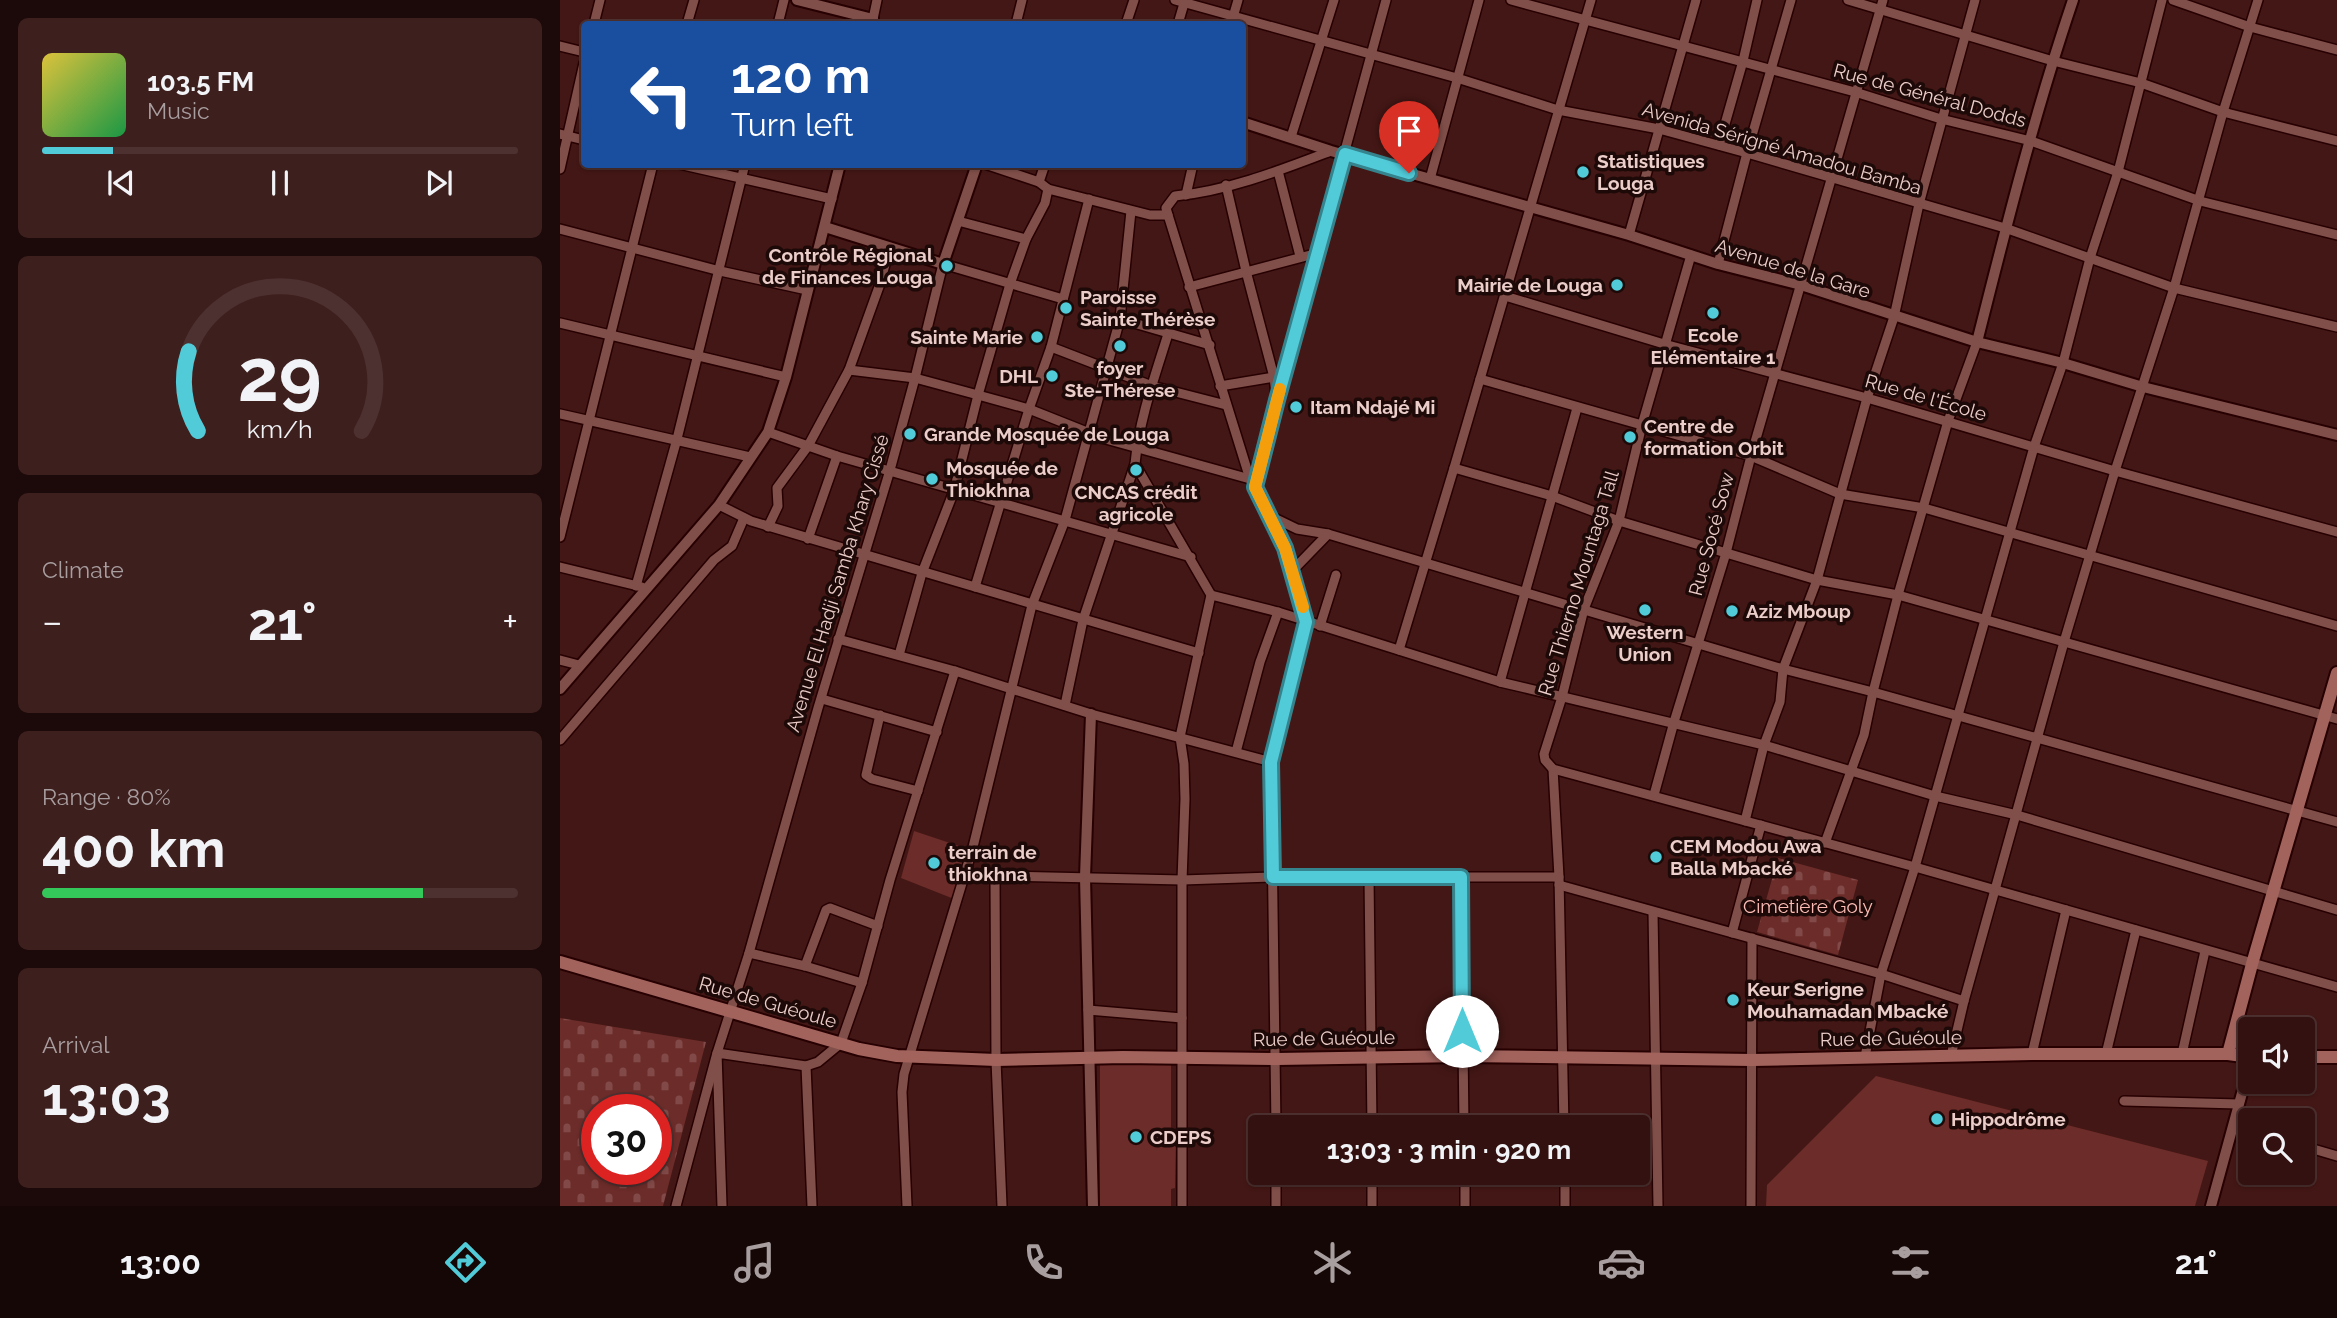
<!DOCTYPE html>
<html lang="en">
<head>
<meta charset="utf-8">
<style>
  body { margin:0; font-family:Raleway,sans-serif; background:#3d1f1e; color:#f1f3f6; height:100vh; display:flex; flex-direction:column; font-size:26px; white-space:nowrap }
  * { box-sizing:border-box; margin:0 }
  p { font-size:23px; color:#a89d9f }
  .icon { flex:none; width:38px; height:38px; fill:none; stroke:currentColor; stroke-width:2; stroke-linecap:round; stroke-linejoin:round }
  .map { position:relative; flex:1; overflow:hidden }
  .drawer { display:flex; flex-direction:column; gap:18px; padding:18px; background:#1c0909; width:560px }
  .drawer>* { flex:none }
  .hud { position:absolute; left:21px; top:21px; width:665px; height:147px; border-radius:7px; box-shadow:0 2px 5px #0004,0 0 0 2px #4d3130; background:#1a4fa0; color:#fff; overflow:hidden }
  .buttons { position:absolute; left:1678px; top:1017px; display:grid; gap:14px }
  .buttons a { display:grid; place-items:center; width:77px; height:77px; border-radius:7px; background:#321110; box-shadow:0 2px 5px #0004,0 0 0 2px #4d3130; font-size:35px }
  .speed { position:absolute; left:21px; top:1094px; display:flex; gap:14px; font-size:35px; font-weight:700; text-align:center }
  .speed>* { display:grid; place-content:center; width:91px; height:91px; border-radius:50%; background:#321110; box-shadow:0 2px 5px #0004,0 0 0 2px #4d3130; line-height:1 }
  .speed .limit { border:10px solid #d22; background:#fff; color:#111 }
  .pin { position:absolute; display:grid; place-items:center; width:60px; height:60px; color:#fff; margin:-72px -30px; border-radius:50% 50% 50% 0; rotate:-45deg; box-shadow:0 0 7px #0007 }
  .pin .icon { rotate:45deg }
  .me { position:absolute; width:77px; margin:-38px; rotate:0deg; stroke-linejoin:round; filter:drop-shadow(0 0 5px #0008) }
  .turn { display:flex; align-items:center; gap:24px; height:147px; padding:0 35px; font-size:32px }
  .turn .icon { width:91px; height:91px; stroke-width:2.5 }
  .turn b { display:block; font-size:49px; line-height:60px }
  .big { font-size:52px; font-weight:700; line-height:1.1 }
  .drawer .widget { flex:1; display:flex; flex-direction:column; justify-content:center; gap:10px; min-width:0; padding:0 24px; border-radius:10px; background:#3d1f1e }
  .drawer .dial { align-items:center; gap:0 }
  .dial svg { height:182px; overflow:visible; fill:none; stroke:#4d3130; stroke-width:7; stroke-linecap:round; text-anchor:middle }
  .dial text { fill:#f1f3f6; stroke:none }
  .song { display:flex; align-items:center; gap:21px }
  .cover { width:84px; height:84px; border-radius:10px; background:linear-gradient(135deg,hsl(50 70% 55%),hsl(140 70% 35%)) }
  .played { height:7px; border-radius:4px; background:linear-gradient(90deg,#52cbd9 15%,#4d3130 15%) }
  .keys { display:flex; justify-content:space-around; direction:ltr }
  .heat { display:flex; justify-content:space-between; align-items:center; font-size:38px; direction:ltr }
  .charge { height:10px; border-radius:5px; background:linear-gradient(90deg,#34c759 80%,#4d3130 0) }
  .trip { position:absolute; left:688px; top:1115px; width:402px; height:70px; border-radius:7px; background:#321110; box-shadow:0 2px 5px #0004,0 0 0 2px #4d3130; font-weight:700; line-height:70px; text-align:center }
  .menu { display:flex; height:112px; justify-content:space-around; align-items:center; background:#140706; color:#a89d9f }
  .menu .icon { width:49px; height:49px }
  .menu .active { color:#52cbd9 }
  .menu b { font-size:32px; color:#f1f3f6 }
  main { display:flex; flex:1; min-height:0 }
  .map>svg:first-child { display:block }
  .cemetery { fill:url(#cemetery-stones); fill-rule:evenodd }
  .garden { fill:#6c2c29 }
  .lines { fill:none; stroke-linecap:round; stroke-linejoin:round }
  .minor-casing { stroke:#270002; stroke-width:12 }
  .tertiary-casing { stroke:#270002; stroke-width:14 }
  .secondary-casing { stroke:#270002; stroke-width:16 }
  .minor { stroke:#814f4a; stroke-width:9 }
  .tertiary { stroke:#814f4a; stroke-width:10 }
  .secondary { stroke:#a2635d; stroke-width:12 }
  .route-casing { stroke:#35848d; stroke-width:18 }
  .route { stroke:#52cbd9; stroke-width:12 }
  .slow { stroke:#f59e0b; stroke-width:12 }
  .poi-dot { fill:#52cbd9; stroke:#1d0a08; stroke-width:2.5 }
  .labels { text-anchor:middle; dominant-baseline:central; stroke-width:7; stroke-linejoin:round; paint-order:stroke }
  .street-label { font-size:19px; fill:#ebcdc9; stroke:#1d0a08 }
  .poi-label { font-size:19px; font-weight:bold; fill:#ebcdc9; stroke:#1d0a08; text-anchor:start }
  .park-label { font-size:19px; fill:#fcbcb5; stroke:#1d0a08 }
</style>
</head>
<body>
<main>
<section class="drawer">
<div class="widget">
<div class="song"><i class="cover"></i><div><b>103.5 FM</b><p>Music</p></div></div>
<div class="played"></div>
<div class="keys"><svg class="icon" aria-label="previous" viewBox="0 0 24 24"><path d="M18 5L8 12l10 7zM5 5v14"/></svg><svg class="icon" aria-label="pause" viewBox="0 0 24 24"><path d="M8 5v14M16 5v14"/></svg><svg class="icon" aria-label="next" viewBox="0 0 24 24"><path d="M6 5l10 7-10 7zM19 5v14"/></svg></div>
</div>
<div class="widget dial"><svg viewBox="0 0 100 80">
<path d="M14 69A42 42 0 1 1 86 69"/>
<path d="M14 69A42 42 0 0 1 10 34" stroke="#52cbd9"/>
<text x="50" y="56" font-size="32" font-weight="700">29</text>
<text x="50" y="72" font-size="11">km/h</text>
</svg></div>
<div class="widget"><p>Climate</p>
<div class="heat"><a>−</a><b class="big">21°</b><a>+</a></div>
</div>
<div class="widget"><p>Range · 80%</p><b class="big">400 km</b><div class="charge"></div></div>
<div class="widget"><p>Arrival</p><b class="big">13:03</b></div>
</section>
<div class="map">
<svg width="1777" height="1206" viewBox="0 0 1777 1206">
  <defs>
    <pattern id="cemetery-stones" width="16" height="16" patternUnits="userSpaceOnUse" patternTransform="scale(1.75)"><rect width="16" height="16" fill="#6c2c29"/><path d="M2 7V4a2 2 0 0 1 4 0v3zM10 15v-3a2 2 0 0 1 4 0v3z" fill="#814947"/></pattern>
  </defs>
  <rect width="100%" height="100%" fill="#431715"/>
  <!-- cemetery -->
  <g class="cemetery">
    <polygon points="1218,858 1298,880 1278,955 1197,932"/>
    <path d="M0,1018l146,24 -43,164h-103zM37,1110h59v59h-59z"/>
  </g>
  <!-- garden -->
  <g class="garden">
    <polygon points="354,831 408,849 394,899 341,878"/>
    <polygon points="540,1060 611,1060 611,1138 616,1139 615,1188 611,1189 611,1206 540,1206"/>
    <polygon points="1316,1076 1648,1161 1635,1206 1206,1206 1207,1185"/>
  </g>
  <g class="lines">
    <defs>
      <g id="minor">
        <polyline points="615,0 897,78 998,110 1099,129 1187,153 1445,228 1614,288 1777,327"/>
        <polyline points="951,0 1295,92 1381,119 1471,141 1640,201 1777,235"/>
        <polyline points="1288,0 1493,61 1581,83 1663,112 1777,141"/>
        <polyline points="1613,0 1690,27 1777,50"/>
        <polyline points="313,19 317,0"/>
        <polyline points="34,24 40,0"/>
        <polyline points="127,24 134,0"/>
        <polyline points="218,24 224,0"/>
        <polyline points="456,24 462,0"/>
        <polyline points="566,24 574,0"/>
        <polyline points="618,24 625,0"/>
        <polyline points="671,24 678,0"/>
        <polyline points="0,46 24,52"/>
        <polyline points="0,134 24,140"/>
        <polyline points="731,137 774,0"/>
        <polyline points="1159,145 1183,61 1197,0"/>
        <polyline points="119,164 272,199"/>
        <path d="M425,164l54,18 9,7 102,26h18l-2,-7 9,-12c53,-5 106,-26 156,-45"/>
        <polyline points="0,169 24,63"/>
        <polyline points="718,171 740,256"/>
        <polyline points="870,179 919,0"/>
        <polyline points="479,182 485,164"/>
        <polyline points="666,185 686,271 714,377 716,395"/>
        <polyline points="626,195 633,164"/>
        <polyline points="608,215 690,479 725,548 746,622 711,762 716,1127"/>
        <polyline points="0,229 160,271 247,290"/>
        <polyline points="1069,235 1136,0"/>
        <polyline points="466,239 485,203 488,189"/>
        <polyline points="1131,255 1082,425 1059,521 1024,609 1002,697 984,754 985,760 993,769 1355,867 1777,987"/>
        <polyline points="1158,264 1187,153 1231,0"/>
        <polyline points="629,287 758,253"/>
        <polyline points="945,296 1104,344 1307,398 1555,471 1777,532"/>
        <polyline points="560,319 650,345"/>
        <polyline points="0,323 226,377"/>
        <polyline points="491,347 592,386 666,405"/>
        <polyline points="289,370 355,378 418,395 469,409 542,438 690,479"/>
        <polyline points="920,379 1191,456 1280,494 1364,508 1777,626"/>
        <polyline points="660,386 714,377"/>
        <polyline points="0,414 190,457"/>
        <polyline points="208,432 277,456 631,557"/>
        <polyline points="575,464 651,595 620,737 624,764 625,799 622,880 622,1206"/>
        <polyline points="894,468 992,496 1059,521 1257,580 1338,595 1777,719"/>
        <polyline points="695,487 717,400 826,0"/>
        <polyline points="159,505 191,521 639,653"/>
        <polyline points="708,515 737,529 768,534 1223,669 1313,692 1777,822"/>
        <polyline points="208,527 218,506 217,488 248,446 289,370 320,284 329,249"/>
        <polyline points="0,537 93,164"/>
        <polyline points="248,539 277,456"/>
        <polyline points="0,567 82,587"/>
        <polyline points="733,570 768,534"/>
        <polyline points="76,586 117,439 185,164"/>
        <polyline points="415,587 469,409 491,347 529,199"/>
        <polyline points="651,595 718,612 940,682 1204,745 1375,796 1457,815 1777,910"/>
        <polyline points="760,626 776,575"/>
        <polyline points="278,639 395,671 531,714 711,762"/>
        <polyline points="839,650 894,468 1031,0"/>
        <polyline points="339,655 362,573 394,491 418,395 450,284 466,239 398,221"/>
        <polyline points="0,660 19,665"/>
        <polyline points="940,682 1017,408"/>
        <polyline points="262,699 377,732"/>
        <path d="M505,705l18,-85 52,-156c4,-44 20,-88 33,-130"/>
        <polyline points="320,715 306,775 312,779 358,791"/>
        <polyline points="0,740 154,560 172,546 184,518"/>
        <polyline points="676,752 700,662 718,612"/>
        <polyline points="993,769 999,877 1004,1127"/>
        <polyline points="1094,795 1114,722 1166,553 1191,456 1323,0"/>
        <polyline points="1185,821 1204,745 1220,702 1223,669 1257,580 1307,398 1334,317 1359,204 1415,0"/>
        <polyline points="1265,843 1304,735 1313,692 1338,595 1388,421 1417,342"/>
        <polyline points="405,875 622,880 713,877 999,877"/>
        <polyline points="435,877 436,1060 442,1206"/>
        <polyline points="809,877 812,1127"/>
        <polyline points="901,877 904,1127"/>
        <polyline points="999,885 1321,974 1404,1001"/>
        <polyline points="1093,912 1098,1206"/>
        <polyline points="1172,933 1201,825"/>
        <polyline points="189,953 245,966 302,983"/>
        <polyline points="245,966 266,910 270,908 318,926"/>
        <polyline points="528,1010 622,1018"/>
        <polyline points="1472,1054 1506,910"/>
        <polyline points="1546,1054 1576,930"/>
        <polyline points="1622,1054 1645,951"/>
        <polyline points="1391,1056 1404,1001 1504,642 1555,471 1614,288 1663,112 1698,0"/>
        <polyline points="1305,1057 1321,974 1355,867 1474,447 1503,363 1530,258 1558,172 1602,0"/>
        <polyline points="246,1066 252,1206"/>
        <polyline points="1564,1101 1679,1104"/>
        <polyline points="1674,1126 1690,1131"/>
        <polyline points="1743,1146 1777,1156"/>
        <polyline points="812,1172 812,1206"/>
        <polyline points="905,1172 905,1206"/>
        <polyline points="1005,1172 1005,1206"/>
        <polyline points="116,1206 157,1053 189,953 258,708 330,470 355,378 383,264 503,299"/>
        <polyline points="162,1206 157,1053 246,1066 258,1062 281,1043 302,983 330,880 395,671"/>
        <polyline points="347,1206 342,1092 344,1074 413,847 472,605 505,520 560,319 571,211"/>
        <polyline points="716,1206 716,1172"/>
        <polyline points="1191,1206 1192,938"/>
      </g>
      <g id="tertiary">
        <polyline points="237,0 313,19 312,24"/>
        <polyline points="682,122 771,151 1069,235 1158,264 1241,285 1417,342 1503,363 1583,387 1777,435"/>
        <polyline points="265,227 383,264 417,164"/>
        <path d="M1417,342c29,-115 58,-230 96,-342"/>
        <polyline points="0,689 159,505 208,432 226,377 280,164"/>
        <polyline points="531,714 525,877 533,1206"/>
        <polyline points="1651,1206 1690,1064"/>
      </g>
      <g id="secondary">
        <polyline points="0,962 299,1049 337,1056 436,1060 563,1057 717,1059 903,1056 1192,1060 1472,1054 1668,1054 1690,1057"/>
        <polyline points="1668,1054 1692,964 1777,673"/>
        <polyline points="1743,1057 1777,1057"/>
      </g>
    </defs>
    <!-- minor casing -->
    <use href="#minor" class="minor-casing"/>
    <!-- tertiary casing -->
    <use href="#tertiary" class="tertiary-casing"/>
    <!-- secondary casing -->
    <use href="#secondary" class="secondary-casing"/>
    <!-- minor -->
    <use href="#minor" class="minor"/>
    <!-- tertiary -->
    <use href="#tertiary" class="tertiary"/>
    <!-- secondary -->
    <use href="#secondary" class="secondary"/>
  </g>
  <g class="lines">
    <defs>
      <polyline id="route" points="849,173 785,154 717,400 695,487 725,548 746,622 711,762 713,877 901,877 902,1031"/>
    </defs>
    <!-- route casing -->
    <use href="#route" class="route-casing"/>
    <!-- route -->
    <use href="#route" class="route"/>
    <!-- slow -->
    <polyline class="slow" points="720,389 695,487 725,548 743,607"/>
  </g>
  <!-- markers -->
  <g class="poi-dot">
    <circle cx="1023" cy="172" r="7"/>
    <circle cx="387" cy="266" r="7"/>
    <circle cx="1057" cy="285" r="7"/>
    <circle cx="506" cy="308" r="7"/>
    <circle cx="1153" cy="313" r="7"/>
    <circle cx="477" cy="337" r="7"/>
    <circle cx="560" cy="346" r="7"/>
    <circle cx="492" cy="376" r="7"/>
    <circle cx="736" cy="407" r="7"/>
    <circle cx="350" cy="434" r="7"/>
    <circle cx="1070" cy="437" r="7"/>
    <circle cx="576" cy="470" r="7"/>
    <circle cx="372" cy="479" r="7"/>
    <circle cx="1085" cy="610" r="7"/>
    <circle cx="1172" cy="611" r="7"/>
    <circle cx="1096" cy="857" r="7"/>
    <circle cx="374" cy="863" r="7"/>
    <circle cx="1173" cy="1000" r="7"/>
    <circle cx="1377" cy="1119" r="7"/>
    <circle cx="576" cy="1137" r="7"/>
  </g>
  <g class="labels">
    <!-- street labels -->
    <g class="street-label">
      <text transform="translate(1370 95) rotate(15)">Rue de Général Dodds</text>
      <text transform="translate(1222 148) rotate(16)">Avenida Sérigné Amadou Bamba</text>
      <text transform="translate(1233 268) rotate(17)">Avenue de la Gare</text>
      <text transform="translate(1366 397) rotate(16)">Rue de l'École</text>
      <text transform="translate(1151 534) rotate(-75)">Rue Socé Sow</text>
      <text transform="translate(277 583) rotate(-73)">Avenue El Hadji Samba Khary Cissé</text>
      <text transform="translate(1018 583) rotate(-73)">Rue Thierno Mountaga Tall</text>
      <text transform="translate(208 1002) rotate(16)">Rue de Guéoule</text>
      <text transform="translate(764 1038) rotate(-1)">Rue de Guéoule</text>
      <text transform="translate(1331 1038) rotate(-1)">Rue de Guéoule</text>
    </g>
    <!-- poi labels -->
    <g class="poi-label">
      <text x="1037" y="161">Statistiques<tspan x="1037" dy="22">Louga</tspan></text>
      <text x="373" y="255" text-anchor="end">Contrôle Régional<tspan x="373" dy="22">de Finances Louga</tspan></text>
      <text x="1043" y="285" text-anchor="end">Mairie de Louga</text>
      <text x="520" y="297">Paroisse<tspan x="520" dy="22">Sainte Thérèse</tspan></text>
      <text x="1153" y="335" text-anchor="middle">Ecole<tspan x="1153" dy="22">Elémentaire 1</tspan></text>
      <text x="463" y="337" text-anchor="end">Sainte Marie</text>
      <text x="560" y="368" text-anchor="middle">foyer<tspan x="560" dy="22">Ste-Thérese</tspan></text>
      <text x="478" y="376" text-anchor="end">DHL</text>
      <text x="750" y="407">Itam Ndajé Mi</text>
      <text x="1084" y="426">Centre de<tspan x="1084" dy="22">formation Orbit</tspan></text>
      <text x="364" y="434">Grande Mosquée de Louga</text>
      <text x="386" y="468">Mosquée de<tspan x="386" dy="22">Thiokhna</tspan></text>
      <text x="576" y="492" text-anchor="middle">CNCAS crédit<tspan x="576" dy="22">agricole</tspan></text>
      <text x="1186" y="611">Aziz Mboup</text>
      <text x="1085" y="632" text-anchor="middle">Western<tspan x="1085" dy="22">Union</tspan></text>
      <text x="1110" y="846">CEM Modou Awa<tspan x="1110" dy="22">Balla Mbacké</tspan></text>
      <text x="388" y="852">terrain de<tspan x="388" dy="22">thiokhna</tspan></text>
      <text x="1187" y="989">Keur Serigne<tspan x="1187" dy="22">Mouhamadan Mbacké</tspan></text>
      <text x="1391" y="1119">Hippodrôme</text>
      <text x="590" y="1137">CDEPS</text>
    </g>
    <!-- park labels -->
    <g class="park-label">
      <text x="1248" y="906">Cimetière Goly</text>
    </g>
  </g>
</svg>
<div class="buttons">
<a><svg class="icon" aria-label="sound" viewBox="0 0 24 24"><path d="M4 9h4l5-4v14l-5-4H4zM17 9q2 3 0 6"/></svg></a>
<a><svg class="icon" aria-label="search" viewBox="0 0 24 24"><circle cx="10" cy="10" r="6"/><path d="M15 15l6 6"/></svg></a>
</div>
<div class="speed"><div class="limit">30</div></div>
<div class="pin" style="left:849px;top:173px;background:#d93025"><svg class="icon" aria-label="arrive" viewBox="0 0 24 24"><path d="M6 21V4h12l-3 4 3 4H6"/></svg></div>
<svg class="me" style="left:902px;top:1031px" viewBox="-20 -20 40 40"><circle r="19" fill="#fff"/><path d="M0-13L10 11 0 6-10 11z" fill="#52cbd9"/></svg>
<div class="trip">13:03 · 3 min · 920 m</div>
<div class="hud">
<div class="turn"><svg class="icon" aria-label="left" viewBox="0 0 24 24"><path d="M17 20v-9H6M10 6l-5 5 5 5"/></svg><div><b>120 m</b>Turn left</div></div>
</div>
</div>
</main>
<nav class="menu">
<b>13:00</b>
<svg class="icon active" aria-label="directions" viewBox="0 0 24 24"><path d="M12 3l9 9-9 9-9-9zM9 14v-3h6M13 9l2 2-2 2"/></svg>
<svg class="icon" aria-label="music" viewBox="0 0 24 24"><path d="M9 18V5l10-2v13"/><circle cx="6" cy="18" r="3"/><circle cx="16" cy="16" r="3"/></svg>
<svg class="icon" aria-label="phone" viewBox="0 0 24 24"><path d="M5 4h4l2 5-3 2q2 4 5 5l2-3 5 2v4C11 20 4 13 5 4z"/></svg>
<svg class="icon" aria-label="climate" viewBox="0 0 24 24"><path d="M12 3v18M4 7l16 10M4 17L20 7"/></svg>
<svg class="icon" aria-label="car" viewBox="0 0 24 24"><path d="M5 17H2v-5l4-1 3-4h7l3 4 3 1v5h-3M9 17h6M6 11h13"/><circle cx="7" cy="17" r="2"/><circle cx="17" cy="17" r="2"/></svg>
<svg class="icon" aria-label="filters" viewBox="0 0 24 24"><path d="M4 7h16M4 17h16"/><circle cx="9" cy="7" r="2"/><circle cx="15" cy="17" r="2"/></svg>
<b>21°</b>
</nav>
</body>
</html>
